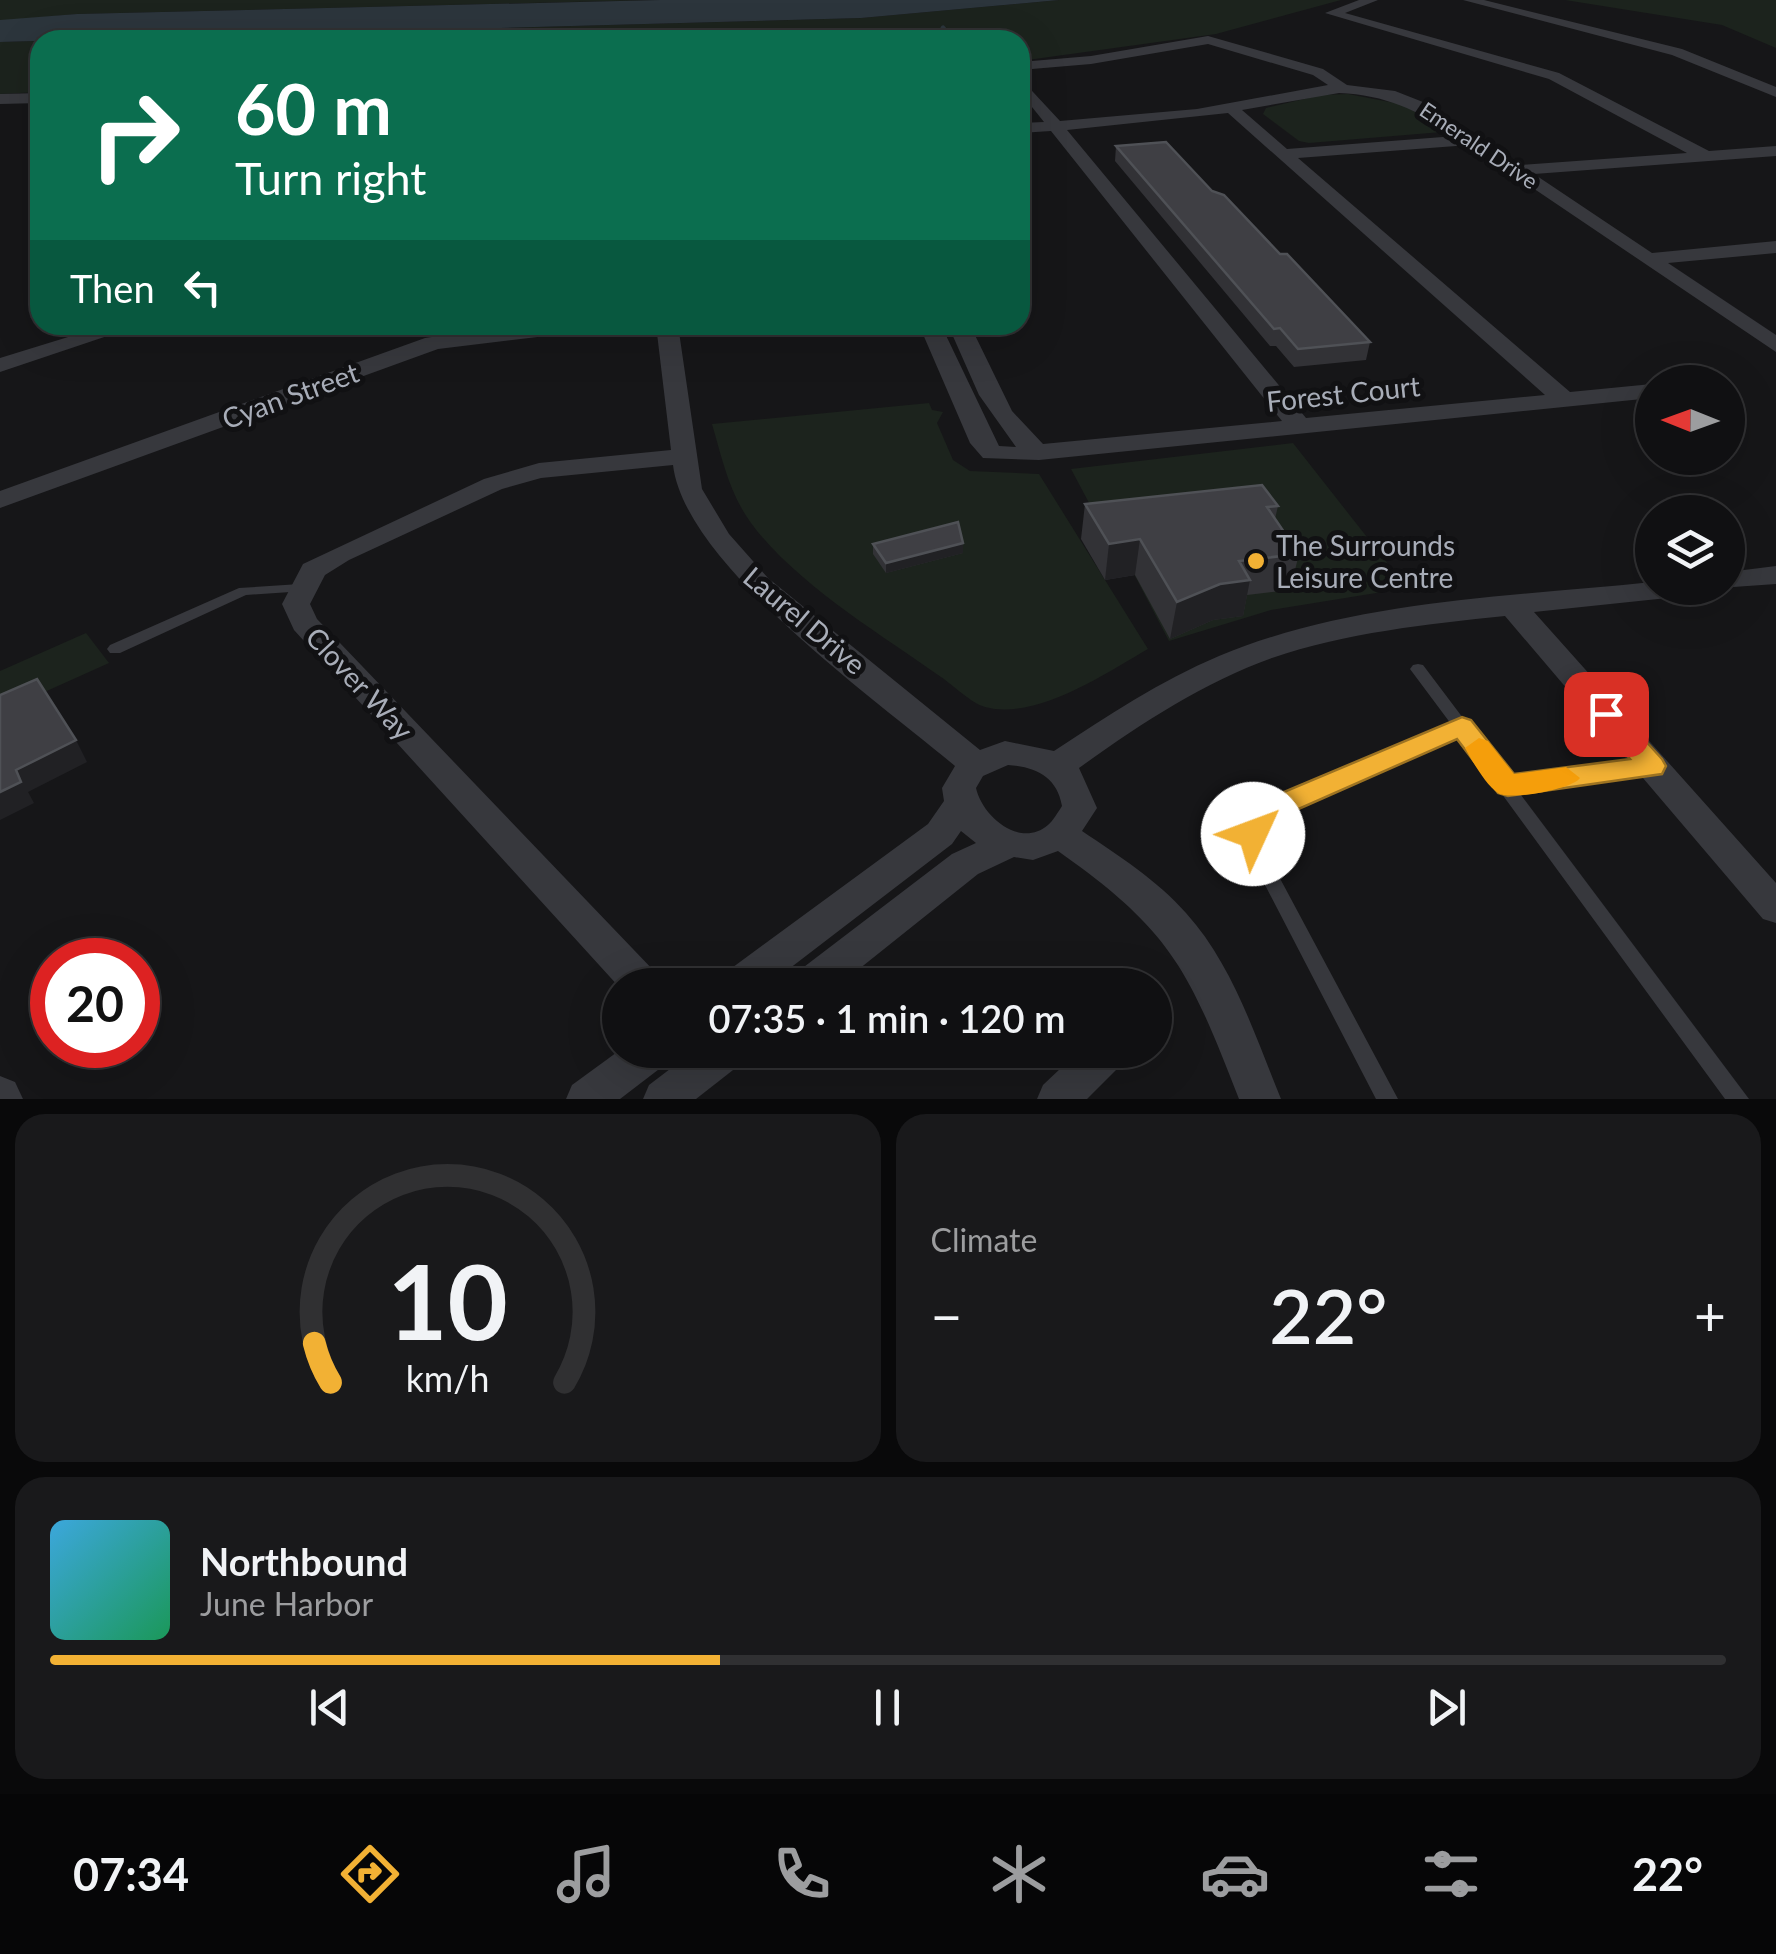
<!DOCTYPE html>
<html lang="en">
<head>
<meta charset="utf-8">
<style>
  body { margin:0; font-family:Lato,sans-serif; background:#19191b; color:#f1f3f6; height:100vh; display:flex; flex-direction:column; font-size:38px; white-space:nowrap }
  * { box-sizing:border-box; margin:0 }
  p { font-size:32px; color:#9c9d9f }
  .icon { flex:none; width:55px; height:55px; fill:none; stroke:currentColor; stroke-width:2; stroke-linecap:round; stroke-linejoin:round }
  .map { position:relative; height:1099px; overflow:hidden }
  .sheet { display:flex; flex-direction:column; gap:15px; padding:15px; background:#09090a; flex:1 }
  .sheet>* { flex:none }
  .guide { position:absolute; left:30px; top:30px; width:1000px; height:305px; border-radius:30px; box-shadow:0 10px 40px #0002,0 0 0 2px #303032; background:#0b6e4f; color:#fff; overflow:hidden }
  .needle { width:65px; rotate:271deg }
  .fabs { position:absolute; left:1635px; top:365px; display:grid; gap:20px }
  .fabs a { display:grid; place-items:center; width:110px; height:110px; border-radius:50%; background:#101012; box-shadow:0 10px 40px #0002,0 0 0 2px #303032; font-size:50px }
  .speed { position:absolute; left:30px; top:938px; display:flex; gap:20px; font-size:50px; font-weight:700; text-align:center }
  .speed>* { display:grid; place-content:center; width:130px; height:130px; border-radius:50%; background:#101012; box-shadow:0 10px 40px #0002,0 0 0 2px #303032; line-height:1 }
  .speed .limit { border:15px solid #d22; background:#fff; color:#111 }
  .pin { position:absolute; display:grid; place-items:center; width:85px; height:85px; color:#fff; margin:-42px; border-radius:20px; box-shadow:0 5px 15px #0006 }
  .me { position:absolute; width:110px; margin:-55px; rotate:47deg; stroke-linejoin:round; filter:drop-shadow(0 0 8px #0008) }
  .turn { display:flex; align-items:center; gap:35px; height:210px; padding:0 40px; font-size:45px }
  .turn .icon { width:130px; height:130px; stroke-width:2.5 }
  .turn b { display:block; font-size:70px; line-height:85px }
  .then { display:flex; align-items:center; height:95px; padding:0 40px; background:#0003; gap:20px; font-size:38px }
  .big { font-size:75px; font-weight:600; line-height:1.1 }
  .sheet .tile { flex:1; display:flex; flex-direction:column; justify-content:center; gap:15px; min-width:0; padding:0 35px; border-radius:30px; background:#19191b }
  .sheet .dial { align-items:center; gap:0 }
  .dial svg { height:260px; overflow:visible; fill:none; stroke:#303032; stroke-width:7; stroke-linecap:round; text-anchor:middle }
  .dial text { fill:#f1f3f6; stroke:none }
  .song { display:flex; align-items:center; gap:30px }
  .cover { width:120px; height:120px; border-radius:15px; background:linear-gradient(135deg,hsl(200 70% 55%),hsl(150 70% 35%)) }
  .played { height:10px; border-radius:5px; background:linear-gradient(90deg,#f2b134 40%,#303032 40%) }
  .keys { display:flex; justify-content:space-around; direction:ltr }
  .heat { display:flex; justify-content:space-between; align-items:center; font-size:55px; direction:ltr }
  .sheet .tiles { flex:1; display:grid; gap:15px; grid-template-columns:1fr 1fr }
  .tile:last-child { grid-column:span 2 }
  .trip { position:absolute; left:602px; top:968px; width:570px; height:100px; border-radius:50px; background:#101012; box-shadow:0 10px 40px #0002,0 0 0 2px #303032; font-weight:600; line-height:100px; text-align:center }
  .tabs { display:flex; height:160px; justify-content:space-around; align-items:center; background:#060607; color:#9c9d9f }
  .tabs .icon { width:70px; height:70px }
  .tabs .current { color:#f2b134 }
  .tabs b { font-size:45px; color:#f1f3f6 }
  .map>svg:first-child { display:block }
  .green { fill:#1c231d }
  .water { fill:#2c353c }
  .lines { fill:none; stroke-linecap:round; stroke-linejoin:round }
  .stream { stroke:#2c353c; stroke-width:5 }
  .lane { fill:#37383d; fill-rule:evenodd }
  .street { fill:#37383d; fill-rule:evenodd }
  .wall { fill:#323236 }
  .shaded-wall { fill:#212124 }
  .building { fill:#3f3f44; stroke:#4f5156; stroke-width:2.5 }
  .route { fill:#f2b134; stroke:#9d7322; stroke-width:2.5 }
  .slow { fill:#f59e0b }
  .poi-dot { fill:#f2b134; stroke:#111113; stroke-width:4 }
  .labels { text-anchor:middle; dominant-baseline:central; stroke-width:10; stroke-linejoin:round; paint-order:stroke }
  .far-street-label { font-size:22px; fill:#a8adb8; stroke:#111113 }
  .street-label { font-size:28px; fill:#a8adb8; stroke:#111113 }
  .poi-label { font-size:28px; fill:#a8adb8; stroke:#111113; text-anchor:start }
</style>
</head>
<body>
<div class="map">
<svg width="1776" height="1099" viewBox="0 0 1776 1099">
  <rect width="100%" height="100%" fill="#161618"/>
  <!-- green -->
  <g class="green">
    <polygon points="0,0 653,0 77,14 0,21"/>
    <polygon points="1059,0 1341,0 1216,34 1020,61 1020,40 40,40 40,92 0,94 0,42 861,18"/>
    <polygon points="1565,0 1776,0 1776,48 1722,25"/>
    <polygon points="1348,94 1405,105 1442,132 1309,143 1299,141 1263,114 1266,108 1321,95"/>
    <path d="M929,403l3,7 11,2 -6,11 16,37 17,11 69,3 109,175c-42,24 -112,72 -163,58 -14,-4 -32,-22 -44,-30 -61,-43 -146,-94 -190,-154 -22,-30 -29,-65 -39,-99z"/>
    <polygon points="1293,443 1407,588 1271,610 1169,641 1112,532 1104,531 1071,469"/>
    <polygon points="86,633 109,663 0,712 0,671"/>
  </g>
  <!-- water -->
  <polygon class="water" points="660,0 1059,0 861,18 0,42 0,20 77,14"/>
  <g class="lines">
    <!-- stream -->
    <g class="stream">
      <polyline points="943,28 953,40"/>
      <polyline points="819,36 821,40"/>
    </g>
    <!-- lane -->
    <g class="lane">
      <polygon points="300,584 307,588 305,591 246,595 120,653 110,653 107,649 110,645 239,588"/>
      <path d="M1418,664l5,1 86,114 142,-19 6,2 2,4 -2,4 -6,2 -133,19 231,308h-24l-267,-365 -184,82c-13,12 -11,23 -6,40l130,243h-22l-126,-243c-5,-21 -4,-34 12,-50l189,-82 -41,-55 3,-4z"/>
    </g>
    <!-- street -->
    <g class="street">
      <path d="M1359,0h19l-33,13 214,60 150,78 67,-5v10l-242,18 118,79 124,-12v12l-108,10 108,72v17l-307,-207 -171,13 272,234 82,-8v14l-613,62 -56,-2 -13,-15 -51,-118h22l58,121 17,1 -37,-52 -31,-70h22l42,86 31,33 239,-23 -231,-290 -31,2v-10l24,-1 -24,-30v-14l40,43 137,-12 131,-24 -15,-10 -105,-31 -117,20 -71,6v-8l71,-6 117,-20 115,33 24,16 48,6 33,13 92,61 167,-12 -138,-74 -224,-66zM1339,93c47,2 78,17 117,43l-169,13 -45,-39zM1228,113l317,282 -239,23 -239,-288z"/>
      <polygon points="1463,0 1484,0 1682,49 1776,87 1776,97 1672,55"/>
      <polygon points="40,93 40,103 0,104 0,94"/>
      <polygon points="107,325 140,325 0,372 0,358"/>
      <polygon points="511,325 599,325 588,331 438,349 0,508 0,491 425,338"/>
      <path d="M656,325h22l24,164 27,45 39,44 212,172 25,-9 49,10c53,-35 106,-70 165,-95 134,-56 291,-59 433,-74v6h39l-4,6 -10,3 -143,15 242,271v40l-13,-4 -258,-303c-78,8 -160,17 -233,42 -70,25 -133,67 -193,110l18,40 -15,23c37,25 75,49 104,82 47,52 69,123 95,186h-42c-50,-128 -66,-167 -181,-248l-25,9 -19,-3 -36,17 -139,111h-49l6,-12 156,-119 24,-11 -15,-12 -9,13 -184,141h-49l6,-12 203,-149 16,-23 -2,-13 13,-22c-78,-66 -270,-201 -282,-301l-132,13 -39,11 -153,71 -24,15 -15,29 7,15 339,354 6,12 -42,3 -326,-358 -12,-26 21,-40 181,-85 55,-16 132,-13zM1008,765c28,2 49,12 54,41 -4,6 -9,15 -14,19 -28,24 -66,-9 -72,-37l7,-12z"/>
      <polygon points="1776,566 1776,584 1719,588 1728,588 1728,572"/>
      <polygon points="620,1050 673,1050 667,1063 620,1099 566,1099 572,1085"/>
      <polygon points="695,1050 748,1050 742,1063 696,1099 643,1099 649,1085"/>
      <polygon points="1080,1050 1129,1050 1123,1063 1087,1099 1037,1099 1043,1085"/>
      <polygon points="0,1076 15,1082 23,1099 0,1099"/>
    </g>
  </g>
  <!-- wall -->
  <g class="wall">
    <polygon points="1116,146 1212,191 1370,342 1366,360 1294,367 1276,346 1270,346 1115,161"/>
    <polygon points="1085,504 1278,506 1275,519 1299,554 1290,590 1247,595 1243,616 1213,620 1170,639 1135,575 1105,580 1081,539"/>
    <polygon points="963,543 963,553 886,573 873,554 873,544"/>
  </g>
  <!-- shaded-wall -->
  <g class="shaded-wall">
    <polygon points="1140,539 1135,575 1105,580 1109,544"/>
    <polygon points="963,543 963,553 886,573 886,563"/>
    <polygon points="1250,580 1243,616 1213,620 1170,639 1177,602 1220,584"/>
    <polygon points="76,740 87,762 28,792 34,803 0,820 0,792 16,770"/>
  </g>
  <!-- building -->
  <g class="building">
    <polygon points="1166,142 1212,191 1224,195 1280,254 1287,254 1370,342 1298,349 1280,328 1274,329 1116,146"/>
    <polygon points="1262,485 1278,506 1267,507 1299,554 1239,561 1250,580 1220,584 1177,602 1140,539 1109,544 1085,504"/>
    <polygon points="958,522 963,543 886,563 873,544"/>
    <polygon points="37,679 76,740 16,770 21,782 0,792 0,695"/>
  </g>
  <!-- route -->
  <polygon class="route" points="1606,704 1615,707 1662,759 1666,766 1662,774 1508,796 1498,793 1457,739 1278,818 1263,842 1243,842 1238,834 1246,813 1258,803 1462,717 1471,720 1514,774 1630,759 1593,714"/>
  <!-- slow -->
  <path class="slow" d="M1479,738l9,3 26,33 52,-7 14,11c-7,11 -71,23 -82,15 -12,-8 -26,-32 -33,-45z"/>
  <!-- markers -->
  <circle class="poi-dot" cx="1256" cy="561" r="10"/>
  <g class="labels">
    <!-- far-street labels -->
    <g class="far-street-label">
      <text transform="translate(1479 145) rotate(34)">Emerald Drive</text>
    </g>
    <!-- street labels -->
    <g class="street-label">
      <text transform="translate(1343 393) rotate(-6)">Forest Court</text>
      <text transform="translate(290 395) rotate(-20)">Cyan Street</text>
      <text transform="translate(805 620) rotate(40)">Laurel Drive</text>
      <text transform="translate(360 683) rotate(47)">Clover Way</text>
    </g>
    <!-- poi labels -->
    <g class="poi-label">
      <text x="1276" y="545">The Surrounds<tspan x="1276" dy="32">Leisure Centre</tspan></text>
    </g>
  </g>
</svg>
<div class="fabs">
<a><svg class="needle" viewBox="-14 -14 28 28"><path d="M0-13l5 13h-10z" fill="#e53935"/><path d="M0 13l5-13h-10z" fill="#9c9d9f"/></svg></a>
<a><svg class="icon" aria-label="layers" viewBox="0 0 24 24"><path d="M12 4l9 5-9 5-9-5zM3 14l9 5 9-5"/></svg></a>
</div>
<div class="speed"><div class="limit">20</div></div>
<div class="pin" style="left:1606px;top:714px;background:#d93025"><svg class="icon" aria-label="arrive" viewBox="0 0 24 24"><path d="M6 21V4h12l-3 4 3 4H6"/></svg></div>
<svg class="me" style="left:1253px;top:834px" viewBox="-20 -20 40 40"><circle r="19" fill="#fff"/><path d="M0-13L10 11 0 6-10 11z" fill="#f2b134"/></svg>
<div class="trip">07:35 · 1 min · 120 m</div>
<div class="guide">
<div class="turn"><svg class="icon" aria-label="right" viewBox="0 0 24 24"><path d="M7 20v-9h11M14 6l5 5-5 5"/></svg><div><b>60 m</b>Turn right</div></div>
<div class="then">Then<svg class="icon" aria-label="left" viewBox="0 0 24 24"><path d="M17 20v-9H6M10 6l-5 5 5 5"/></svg></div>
</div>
</div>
<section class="sheet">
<div class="tiles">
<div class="tile dial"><svg viewBox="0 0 100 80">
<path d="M14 69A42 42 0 1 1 86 69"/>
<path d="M14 69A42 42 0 0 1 9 57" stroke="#f2b134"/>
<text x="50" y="56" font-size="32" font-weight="700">10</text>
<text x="50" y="72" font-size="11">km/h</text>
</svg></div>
<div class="tile"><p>Climate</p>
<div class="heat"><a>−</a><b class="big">22°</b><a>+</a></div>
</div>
<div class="tile">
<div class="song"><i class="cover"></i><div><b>Northbound</b><p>June Harbor</p></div></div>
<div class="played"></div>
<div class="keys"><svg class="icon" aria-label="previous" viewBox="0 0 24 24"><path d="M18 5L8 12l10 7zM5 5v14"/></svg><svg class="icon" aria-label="pause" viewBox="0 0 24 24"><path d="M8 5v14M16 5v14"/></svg><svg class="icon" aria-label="next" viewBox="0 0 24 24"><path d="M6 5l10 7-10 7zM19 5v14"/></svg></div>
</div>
</div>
</section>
<nav class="tabs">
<b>07:34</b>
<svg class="icon current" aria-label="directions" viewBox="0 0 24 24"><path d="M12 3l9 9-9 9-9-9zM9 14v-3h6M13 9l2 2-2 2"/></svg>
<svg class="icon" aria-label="music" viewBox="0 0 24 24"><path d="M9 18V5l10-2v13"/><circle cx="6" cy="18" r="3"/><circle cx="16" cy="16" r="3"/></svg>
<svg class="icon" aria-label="phone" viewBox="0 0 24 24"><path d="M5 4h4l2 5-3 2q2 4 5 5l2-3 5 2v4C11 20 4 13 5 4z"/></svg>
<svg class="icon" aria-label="climate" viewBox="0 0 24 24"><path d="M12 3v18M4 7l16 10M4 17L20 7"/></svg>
<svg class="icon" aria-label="car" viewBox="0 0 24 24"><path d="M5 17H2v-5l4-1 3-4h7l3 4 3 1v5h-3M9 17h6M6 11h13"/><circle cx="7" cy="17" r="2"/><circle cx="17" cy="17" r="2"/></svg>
<svg class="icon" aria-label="filters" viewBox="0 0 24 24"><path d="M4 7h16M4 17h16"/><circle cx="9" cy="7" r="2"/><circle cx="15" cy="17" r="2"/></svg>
<b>22°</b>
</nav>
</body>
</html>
